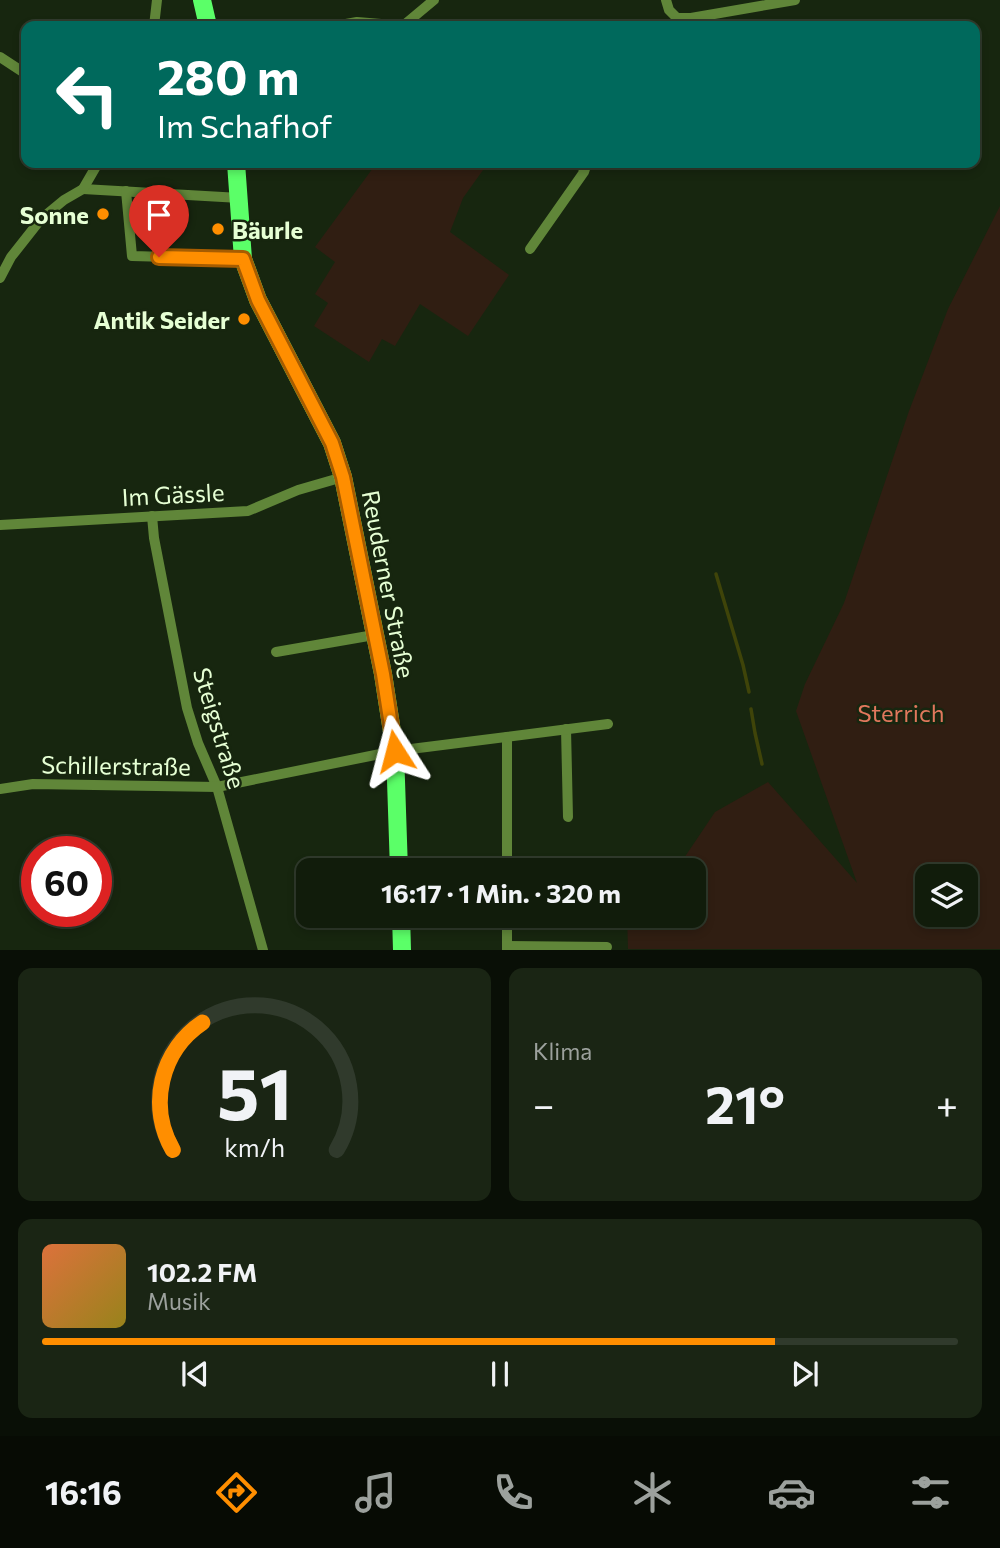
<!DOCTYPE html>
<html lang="de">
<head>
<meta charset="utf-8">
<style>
  body { margin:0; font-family:Commissioner,sans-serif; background:#1a2514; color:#f1f3f6; height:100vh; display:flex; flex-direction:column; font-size:26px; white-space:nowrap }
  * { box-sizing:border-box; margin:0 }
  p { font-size:23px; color:#9ca19d }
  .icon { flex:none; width:38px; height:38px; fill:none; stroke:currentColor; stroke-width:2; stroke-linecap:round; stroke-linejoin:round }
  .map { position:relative; height:950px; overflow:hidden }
  .side { display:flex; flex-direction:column; gap:18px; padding:18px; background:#090f06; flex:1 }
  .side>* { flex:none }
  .top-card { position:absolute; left:21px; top:21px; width:959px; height:147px; border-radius:14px; box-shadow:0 4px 10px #0003,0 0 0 2px #303a2c; background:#00695c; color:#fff; overflow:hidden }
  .tools { position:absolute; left:915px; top:864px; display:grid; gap:14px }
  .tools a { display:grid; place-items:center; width:63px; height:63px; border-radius:14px; background:#111c0b; box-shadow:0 4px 10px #0003,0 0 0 2px #303a2c; font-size:35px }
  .speed { position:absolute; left:21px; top:836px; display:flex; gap:14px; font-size:35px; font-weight:700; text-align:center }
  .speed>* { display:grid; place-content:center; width:91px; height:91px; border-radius:50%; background:#111c0b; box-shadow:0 4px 10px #0003,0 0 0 2px #303a2c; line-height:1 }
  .speed .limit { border:10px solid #d22; background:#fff; color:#111 }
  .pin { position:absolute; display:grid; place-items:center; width:60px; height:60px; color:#fff; margin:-72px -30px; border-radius:50% 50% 50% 0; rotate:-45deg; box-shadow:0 0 7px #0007 }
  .pin .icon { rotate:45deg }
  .me { position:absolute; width:77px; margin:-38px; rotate:351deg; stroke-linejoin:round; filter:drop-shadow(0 0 5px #0008) }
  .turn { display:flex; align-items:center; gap:24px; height:147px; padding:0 21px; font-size:32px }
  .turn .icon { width:91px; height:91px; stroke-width:2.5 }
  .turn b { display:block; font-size:49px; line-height:60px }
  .big { font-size:52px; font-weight:700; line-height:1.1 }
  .side .tile { flex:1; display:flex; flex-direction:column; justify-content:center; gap:10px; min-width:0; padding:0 24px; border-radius:14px; background:#1a2514 }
  .side .dial { align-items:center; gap:0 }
  .dial svg { height:182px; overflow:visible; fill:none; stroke:#303a2c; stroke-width:7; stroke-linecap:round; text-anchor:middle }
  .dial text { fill:#f1f3f6; stroke:none }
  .song { display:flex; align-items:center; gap:21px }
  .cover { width:84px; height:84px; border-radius:10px; background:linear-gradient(135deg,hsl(20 70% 55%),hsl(50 70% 35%)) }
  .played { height:7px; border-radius:4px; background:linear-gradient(90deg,#ff8e00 80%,#303a2c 80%) }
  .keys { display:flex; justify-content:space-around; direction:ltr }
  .heat { display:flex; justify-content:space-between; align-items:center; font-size:38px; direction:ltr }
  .side .tiles { flex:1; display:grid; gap:18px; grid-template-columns:1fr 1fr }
  .tile:last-child { grid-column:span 2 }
  .trip { position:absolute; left:296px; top:858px; width:410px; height:70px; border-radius:14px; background:#111c0b; box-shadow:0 4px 10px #0003,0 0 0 2px #303a2c; font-weight:700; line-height:70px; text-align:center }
  .tab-bar { display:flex; height:112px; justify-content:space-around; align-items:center; background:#070b04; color:#9ca19d }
  .tab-bar .icon { width:49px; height:49px }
  .tab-bar .selected { color:#ff8e00 }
  .tab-bar b { font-size:32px; color:#f1f3f6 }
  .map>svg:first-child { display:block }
  .green { fill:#301e12; fill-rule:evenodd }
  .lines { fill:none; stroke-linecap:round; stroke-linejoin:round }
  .stream { stroke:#3f4409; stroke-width:3.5 }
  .street { stroke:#608639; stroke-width:10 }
  .primary { stroke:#5bff68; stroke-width:18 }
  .route-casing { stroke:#a65c00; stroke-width:18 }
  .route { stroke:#ff8e00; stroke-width:12 }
  .poi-dot { fill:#ff8e00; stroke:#17260f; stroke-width:2.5 }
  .labels { text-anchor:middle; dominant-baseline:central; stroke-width:5; stroke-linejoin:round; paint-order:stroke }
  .poi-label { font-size:24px; font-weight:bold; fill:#e6ffd4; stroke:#17260f; text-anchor:end }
  .street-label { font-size:24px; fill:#e6ffd4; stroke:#17260f }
  .park-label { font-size:24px; fill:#e1785d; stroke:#17260f }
</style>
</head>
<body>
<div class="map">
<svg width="1000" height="950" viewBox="0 0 1000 950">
  <rect width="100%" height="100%" fill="#17260f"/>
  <!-- green -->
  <g class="green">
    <polygon points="368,163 488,163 463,198 450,232 509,275 468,336 420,304 395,346 382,339 369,362 314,326 328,303 315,294 335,262 315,247 373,168"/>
    <path d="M1000,206v743h-372l-1,-34h66v-45h-17l39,-58 53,-30 89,101 -61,-172 9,-27 39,-81 65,-192 39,-102zM928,877h38v38h-38z"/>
  </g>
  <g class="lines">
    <!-- stream -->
    <g class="stream">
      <polyline points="716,574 743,665 749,692"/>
      <polyline points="751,709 755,733 762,764"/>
    </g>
    <!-- street -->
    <g class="street">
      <polyline points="666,0 669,10 677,18 691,18 795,0"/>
      <polyline points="404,25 434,0"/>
      <polyline points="154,26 157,0"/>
      <polyline points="335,26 357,22 405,26"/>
      <polyline points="0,57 26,74"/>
      <polyline points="83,189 240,198"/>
      <polyline points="126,191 132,256 243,259"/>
      <polyline points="530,249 584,172 585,169 577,163"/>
      <polyline points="0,278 11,257 41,219 64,200 83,189 98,163"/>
      <polyline points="152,516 154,538 187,708 198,743 217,787 263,950"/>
      <polyline points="0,525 248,511 298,490 343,477"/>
      <polyline points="276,652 374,635"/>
      <polyline points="566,729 568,817"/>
      <polyline points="507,737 507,870"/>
      <polyline points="0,789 33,784 217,787 395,751 608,724"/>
      <polyline points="306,884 308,884"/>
      <polyline points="507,946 607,947"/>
      <polyline points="507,950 507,915"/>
    </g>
    <!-- primary -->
    <g class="primary">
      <polyline points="202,0 208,26"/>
      <polyline points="236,163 243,259 258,300 332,443 343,477 383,674 395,751 399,870"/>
      <polyline points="401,915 402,950"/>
    </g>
  </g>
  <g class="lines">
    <defs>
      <polyline id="route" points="159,257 243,259 258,300 332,443 343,477 383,674 395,751"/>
    </defs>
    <!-- route casing -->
    <use href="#route" class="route-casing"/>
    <!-- route -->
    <use href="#route" class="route"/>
  </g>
  <!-- markers -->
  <g class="poi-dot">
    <circle cx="103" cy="214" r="7"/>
    <circle cx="218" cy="229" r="7"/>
    <circle cx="244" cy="319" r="7"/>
  </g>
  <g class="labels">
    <!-- poi labels -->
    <g class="poi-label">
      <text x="89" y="214">Sonne</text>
      <text x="232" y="229" text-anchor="start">Bäurle</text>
      <text x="230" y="319">Antik Seider</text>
    </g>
    <!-- street labels -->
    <g class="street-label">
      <text transform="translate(173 494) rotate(-3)">Im Gässle</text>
      <text transform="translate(389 584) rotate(79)">Reuderner Straße</text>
      <text transform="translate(220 728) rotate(73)">Steigstraße</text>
      <text transform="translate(116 765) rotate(1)">Schillerstraße</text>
    </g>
    <!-- park labels -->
    <g class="park-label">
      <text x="901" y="712">Sterrich</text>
    </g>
  </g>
</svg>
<div class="tools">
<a><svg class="icon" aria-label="layers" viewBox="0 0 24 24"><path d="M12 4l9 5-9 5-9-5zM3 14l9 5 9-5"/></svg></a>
</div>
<div class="speed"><div class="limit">60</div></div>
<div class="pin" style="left:159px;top:257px;background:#d93025"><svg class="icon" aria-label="arrive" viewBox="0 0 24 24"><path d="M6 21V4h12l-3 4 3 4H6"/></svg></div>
<svg class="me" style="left:395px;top:751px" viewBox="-20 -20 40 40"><path d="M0-17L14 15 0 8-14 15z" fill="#ff8e00" stroke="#fff" stroke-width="4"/></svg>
<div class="trip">16:17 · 1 Min. · 320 m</div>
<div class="top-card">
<div class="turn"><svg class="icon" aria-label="left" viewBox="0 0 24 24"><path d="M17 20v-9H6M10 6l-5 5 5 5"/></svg><div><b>280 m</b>Im Schafhof</div></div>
</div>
</div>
<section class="side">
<div class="tiles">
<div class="tile dial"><svg viewBox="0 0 100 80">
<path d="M14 69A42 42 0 1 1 86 69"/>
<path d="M14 69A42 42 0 0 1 27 13" stroke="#ff8e00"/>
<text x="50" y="56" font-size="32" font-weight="700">51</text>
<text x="50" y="72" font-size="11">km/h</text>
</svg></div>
<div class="tile"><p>Klima</p>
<div class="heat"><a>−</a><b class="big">21°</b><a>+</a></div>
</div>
<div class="tile">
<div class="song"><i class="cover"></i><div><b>102.2 FM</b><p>Musik</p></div></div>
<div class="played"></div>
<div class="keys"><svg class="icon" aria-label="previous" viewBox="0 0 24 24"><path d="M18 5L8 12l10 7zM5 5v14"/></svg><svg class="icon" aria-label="pause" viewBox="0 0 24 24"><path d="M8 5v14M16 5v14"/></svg><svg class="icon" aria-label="next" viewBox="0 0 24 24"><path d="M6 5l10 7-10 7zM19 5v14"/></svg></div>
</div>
</div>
</section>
<nav class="tab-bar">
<b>16:16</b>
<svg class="icon selected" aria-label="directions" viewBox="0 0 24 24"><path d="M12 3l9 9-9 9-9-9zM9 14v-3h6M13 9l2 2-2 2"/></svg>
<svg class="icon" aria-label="music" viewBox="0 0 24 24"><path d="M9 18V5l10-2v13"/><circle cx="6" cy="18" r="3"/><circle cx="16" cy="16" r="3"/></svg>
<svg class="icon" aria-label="phone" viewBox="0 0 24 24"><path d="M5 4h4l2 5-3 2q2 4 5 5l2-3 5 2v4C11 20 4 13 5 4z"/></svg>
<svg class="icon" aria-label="climate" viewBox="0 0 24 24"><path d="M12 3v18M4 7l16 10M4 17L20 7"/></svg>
<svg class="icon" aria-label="car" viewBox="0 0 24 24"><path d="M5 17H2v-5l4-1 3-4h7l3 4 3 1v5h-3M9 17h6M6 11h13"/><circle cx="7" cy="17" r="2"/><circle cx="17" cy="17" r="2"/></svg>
<svg class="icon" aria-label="filters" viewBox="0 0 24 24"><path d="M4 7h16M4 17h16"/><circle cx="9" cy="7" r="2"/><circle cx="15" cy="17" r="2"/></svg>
</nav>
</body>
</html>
